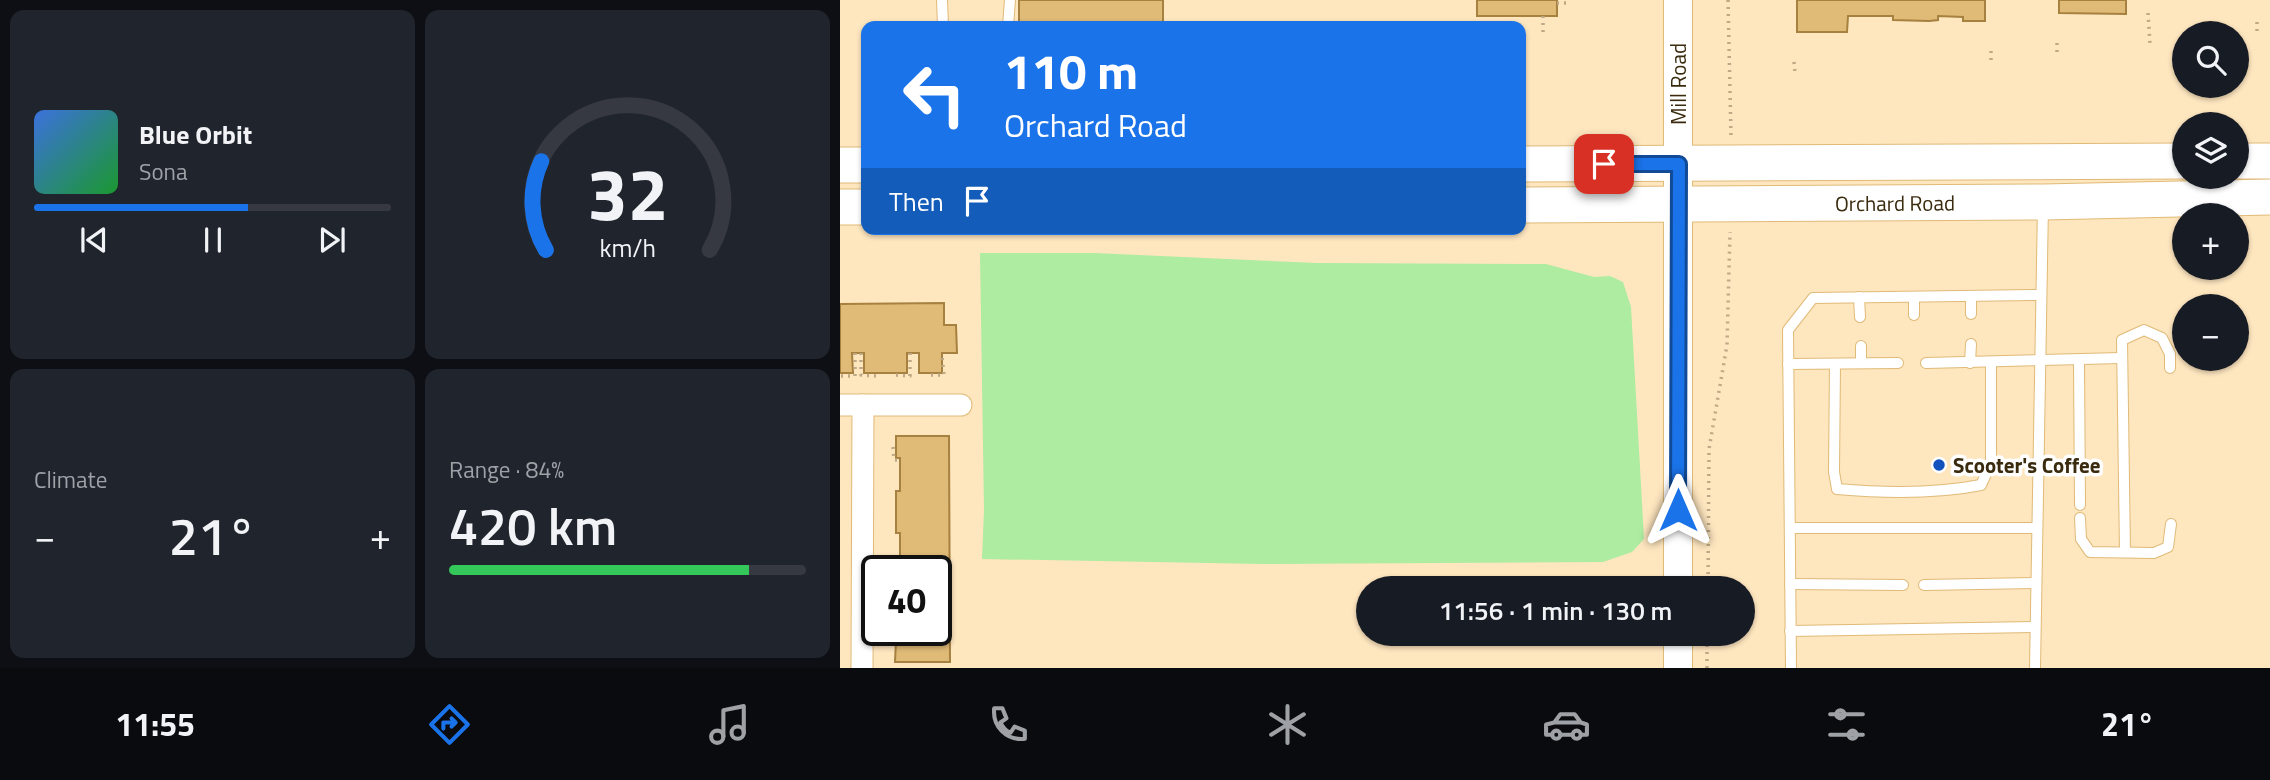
<!DOCTYPE html>
<html lang="en">
<head>
<meta charset="utf-8">
<style>
  body { margin:0; font-family:"Titillium Web",sans-serif; background:#20242c; color:#f1f3f6; height:100vh; display:flex; flex-direction:column; font-size:26px; white-space:nowrap }
  * { box-sizing:border-box; margin:0 }
  p { font-size:23px; color:#9ea1a6 }
  .icon { flex:none; width:38px; height:38px; fill:none; stroke:currentColor; stroke-width:2; stroke-linecap:round; stroke-linejoin:round }
  .map { position:relative; flex:1; overflow:hidden }
  .details { display:flex; flex-direction:column; gap:10px; padding:10px; background:#0d0f14; width:840px }
  .details>* { flex:none }
  .hud { position:absolute; left:21px; top:21px; width:665px; height:214px; border-radius:14px; box-shadow:0 2px 5px #0004; background:#1a73e8; color:#fff; overflow:hidden }
  .controls { position:absolute; left:1332px; top:21px; display:grid; gap:14px }
  .controls a { display:grid; place-items:center; width:77px; height:77px; border-radius:50%; background:#171b24; box-shadow:0 2px 5px #0004; font-size:35px }
  .speed { position:absolute; left:21px; top:555px; display:flex; gap:14px; font-size:35px; font-weight:700; text-align:center }
  .speed>* { display:grid; place-content:center; width:91px; height:91px; border-radius:50%; background:#171b24; box-shadow:0 2px 5px #0004; line-height:1 }
  .speed .limit { border:4px solid #111; border-radius:10px; background:#fff; color:#111 }
  .pin { position:absolute; display:grid; place-items:center; width:60px; height:60px; color:#fff; margin:-30px; border-radius:14px; box-shadow:0 4px 10px #0006 }
  .me { position:absolute; width:77px; margin:-38px; rotate:0deg; stroke-linejoin:round; filter:drop-shadow(0 0 5px #0008) }
  .turn { display:flex; align-items:center; gap:24px; height:147px; padding:0 28px; font-size:32px }
  .turn .icon { width:91px; height:91px; stroke-width:2.5 }
  .turn b { display:block; font-size:49px; line-height:60px }
  .then { display:flex; align-items:center; height:66px; padding:0 28px; background:#0003; gap:14px; font-size:26px }
  .big { font-size:52px; font-weight:600; line-height:1.1 }
  .details .card { flex:1; display:flex; flex-direction:column; justify-content:center; gap:10px; min-width:0; padding:0 24px; border-radius:14px; background:#20242c }
  .details .dial { align-items:center; gap:0 }
  .dial svg { height:182px; overflow:visible; fill:none; stroke:#363941; stroke-width:7; stroke-linecap:round; text-anchor:middle }
  .dial text { fill:#f1f3f6; stroke:none }
  .song { display:flex; align-items:center; gap:21px }
  .cover { width:84px; height:84px; border-radius:10px; background:linear-gradient(135deg,hsl(220 70% 55%),hsl(130 70% 35%)) }
  .played { height:7px; border-radius:4px; background:linear-gradient(90deg,#1a73e8 60%,#363941 60%) }
  .keys { display:flex; justify-content:space-around; direction:ltr }
  .heat { display:flex; justify-content:space-between; align-items:center; font-size:38px; direction:ltr }
  .charge { height:10px; border-radius:5px; background:linear-gradient(90deg,#34c759 84%,#363941 0) }
  .details .tiles { flex:1; display:grid; gap:10px; grid-template-columns:repeat(2,1fr) }
  .trip { position:absolute; left:516px; top:576px; width:399px; height:70px; border-radius:35px; background:#171b24; box-shadow:0 2px 5px #0004; font-weight:600; line-height:70px; text-align:center }
  .menu { display:flex; height:112px; justify-content:space-around; align-items:center; background:#090b0e; color:#9ea1a6 }
  .menu .icon { width:49px; height:49px }
  .menu .current { color:#1a73e8 }
  .menu b { font-size:32px; color:#f1f3f6 }
  main { display:flex; flex:1; min-height:0 }
  .map>svg:first-child { display:block }
  .green { fill:#adeca1 }
  .building { fill:#e0ba77; stroke:#a6813f; stroke-width:2 }
  .lines { fill:none; stroke-linecap:round; stroke-linejoin:round }
  .service-casing { stroke:#e0ba77; stroke-width:12 }
  .minor-casing { stroke:#e0ba77; stroke-width:23 }
  .tertiary-casing { stroke:#e0ba77; stroke-width:30 }
  .primary-casing { stroke:#e0ba77; stroke-width:37 }
  .path { stroke:#bea885; stroke-width:3.5; stroke-dasharray:2 5; stroke-linecap:butt }
  .service { stroke:#fff; stroke-width:10 }
  .minor { stroke:#fff; stroke-width:21 }
  .tertiary { stroke:#fff; stroke-width:28 }
  .primary { stroke:#fff; stroke-width:35 }
  .route-casing { stroke:#114b97; stroke-width:18 }
  .route { stroke:#1a73e8; stroke-width:12 }
  .poi-dot { fill:#1152bd; stroke:#fff; stroke-width:2.5 }
  .labels { text-anchor:middle; dominant-baseline:central; stroke-width:7; stroke-linejoin:round; paint-order:stroke }
  .street-label { font-size:21px; fill:#3a2a0e; stroke:#fff }
  .poi-label { font-size:21px; font-weight:bold; fill:#3a2a0e; stroke:#fff; text-anchor:start }
</style>
</head>
<body>
<main>
<section class="details">
<div class="tiles">
<div class="card">
<div class="song"><i class="cover"></i><div><b>Blue Orbit</b><p>Sona</p></div></div>
<div class="played"></div>
<div class="keys"><svg class="icon" aria-label="previous" viewBox="0 0 24 24"><path d="M18 5L8 12l10 7zM5 5v14"/></svg><svg class="icon" aria-label="pause" viewBox="0 0 24 24"><path d="M8 5v14M16 5v14"/></svg><svg class="icon" aria-label="next" viewBox="0 0 24 24"><path d="M6 5l10 7-10 7zM19 5v14"/></svg></div>
</div>
<div class="card dial"><svg viewBox="0 0 100 80">
<path d="M14 69A42 42 0 1 1 86 69"/>
<path d="M14 69A42 42 0 0 1 12 30" stroke="#1a73e8"/>
<text x="50" y="56" font-size="32" font-weight="700">32</text>
<text x="50" y="72" font-size="11">km/h</text>
</svg></div>
<div class="card"><p>Climate</p>
<div class="heat"><a>−</a><b class="big">21°</b><a>+</a></div>
</div>
<div class="card"><p>Range · 84%</p><b class="big">420 km</b><div class="charge"></div></div>
</div>
</section>
<div class="map">
<svg width="1430" height="668" viewBox="0 0 1430 668">
  <rect width="100%" height="100%" fill="#fee6bf"/>
  <!-- green -->
  <polygon class="green" points="140,253 254,253 477,263 706,264 754,277 770,276 783,282 791,307 804,539 792,552 763,562 423,564 142,559 144,510"/>
  <!-- building -->
  <g class="building">
    <rect x="179" y="0" width="144" height="24"/>
    <rect x="637" y="0" width="80" height="16"/>
    <polygon points="957,0 1145,0 1145,21 1123,21 1123,17 1098,16 1098,20 1089,21 1053,20 1053,16 1008,16 1007,32 957,32"/>
    <polygon points="1219,0 1286,0 1286,14 1219,13"/>
    <polygon points="104,303 104,325 116,325 117,353 102,353 102,373 79,373 79,353 67,353 67,373 24,373 24,353 12,353 13,373 0,373 0,304"/>
    <polygon points="56,436 109,436 110,662 55,662 56,640 60,640 60,630 96,630 96,570 56,570 56,566 60,566 60,533 56,533 56,491 60,491 60,458 56,458"/>
  </g>
  <g class="lines">
    <defs>
      <g id="service">
        <polyline points="102,0 103,26"/>
        <polyline points="168,26 170,0"/>
        <polyline points="1131,296 1131,314"/>
        <polyline points="1019,297 1020,317"/>
        <polyline points="1074,315 1074,297"/>
        <polyline points="1021,346 1021,363"/>
        <polyline points="1239,361 1240,505"/>
        <polyline points="1086,363 1281,358"/>
        <polyline points="1130,363 1131,344"/>
        <polyline points="948,364 1058,363"/>
        <path d="M995,364l-1,108 3,17c46,4 98,5 144,-4l10,-22v-100"/>
        <polyline points="1240,518 1241,539 1250,552 1314,553 1328,547 1331,524"/>
        <polyline points="950,528 1197,528"/>
        <polyline points="1285,552 1282,340 1304,330 1322,338 1330,354 1330,368"/>
        <polyline points="950,584 1063,585"/>
        <polyline points="1084,585 1196,583"/>
        <polyline points="950,631 1195,627"/>
        <polyline points="951,668 948,330 973,298 1201,295"/>
        <polyline points="1195,668 1203,205"/>
      </g>
      <g id="minor">
        <polyline points="0,405 121,405"/>
        <polyline points="22,668 23,405"/>
      </g>
      <g id="tertiary">
        <polyline points="838,588 838,0"/>
        <polyline points="838,668 838,634"/>
      </g>
      <g id="primary">
        <polyline points="1396,161 1430,161"/>
        <polyline points="681,164 1344,161"/>
        <polyline points="0,165 26,165"/>
        <path id="s1" d="M681,205l522,-3 227,-5"/>
        <polyline points="0,207 26,207"/>
      </g>
    </defs>
    <!-- service casing -->
    <use href="#service" class="service-casing"/>
    <!-- minor casing -->
    <use href="#minor" class="minor-casing"/>
    <!-- tertiary casing -->
    <use href="#tertiary" class="tertiary-casing"/>
    <!-- primary casing -->
    <use href="#primary" class="primary-casing"/>
    <!-- path -->
    <g class="path">
      <polyline points="888,0 891,136"/>
      <polyline points="717,3 729,3"/>
      <polyline points="1308,13 1310,44"/>
      <polyline points="703,16 703,33"/>
      <polyline points="1417,22 1417,33"/>
      <polyline points="1217,43 1217,54"/>
      <polyline points="1151,51 1151,61"/>
      <polyline points="954,62 955,73"/>
      <polyline points="21,353 21,375 36,376"/>
      <polyline points="56,375 70,376 70,353"/>
      <polyline points="91,375 104,375 102,357"/>
      <polyline points="1,376 15,376 15,353"/>
      <polyline points="53,447 54,460 60,460"/>
      <polyline points="868,588 869,449 887,345 890,232"/>
      <polyline points="867,668 867,634"/>
    </g>
    <!-- service -->
    <use href="#service" class="service"/>
    <!-- minor -->
    <use href="#minor" class="minor"/>
    <!-- tertiary -->
    <use href="#tertiary" class="tertiary"/>
    <!-- primary -->
    <use href="#primary" class="primary"/>
  </g>
  <g class="lines">
    <defs>
      <polyline id="route" points="764,164 839,164 838,510"/>
    </defs>
    <!-- route casing -->
    <use href="#route" class="route-casing"/>
    <!-- route -->
    <use href="#route" class="route"/>
  </g>
  <!-- markers -->
  <circle class="poi-dot" cx="1099" cy="465" r="7"/>
  <g class="labels">
    <!-- street labels -->
    <g class="street-label">
      <text transform="translate(838 84) rotate(-90)">Mill Road</text>
      <text stroke="none"><textPath href="#s1" startOffset="374">Orchard Road</textPath></text>
    </g>
    <!-- poi labels -->
    <g class="poi-label">
      <text x="1113" y="465">Scooter's Coffee</text>
    </g>
  </g>
</svg>
<div class="controls">
<a><svg class="icon" aria-label="search" viewBox="0 0 24 24"><circle cx="10" cy="10" r="6"/><path d="M15 15l6 6"/></svg></a>
<a><svg class="icon" aria-label="layers" viewBox="0 0 24 24"><path d="M12 4l9 5-9 5-9-5zM3 14l9 5 9-5"/></svg></a>
<a>+</a>
<a>−</a>
</div>
<div class="speed"><div class="limit">40</div></div>
<div class="pin" style="left:764px;top:164px;background:#d93025"><svg class="icon" aria-label="arrive" viewBox="0 0 24 24"><path d="M6 21V4h12l-3 4 3 4H6"/></svg></div>
<svg class="me" style="left:838px;top:510px" viewBox="-20 -20 40 40"><path d="M0-17L14 15 0 8-14 15z" fill="#1a73e8" stroke="#fff" stroke-width="4"/></svg>
<div class="trip">11:56 · 1 min · 130 m</div>
<div class="hud">
<div class="turn"><svg class="icon" aria-label="left" viewBox="0 0 24 24"><path d="M17 20v-9H6M10 6l-5 5 5 5"/></svg><div><b>110 m</b>Orchard Road</div></div>
<div class="then">Then<svg class="icon" aria-label="arrive" viewBox="0 0 24 24"><path d="M6 21V4h12l-3 4 3 4H6"/></svg></div>
</div>
</div>
</main>
<nav class="menu">
<b>11:55</b>
<svg class="icon current" aria-label="directions" viewBox="0 0 24 24"><path d="M12 3l9 9-9 9-9-9zM9 14v-3h6M13 9l2 2-2 2"/></svg>
<svg class="icon" aria-label="music" viewBox="0 0 24 24"><path d="M9 18V5l10-2v13"/><circle cx="6" cy="18" r="3"/><circle cx="16" cy="16" r="3"/></svg>
<svg class="icon" aria-label="phone" viewBox="0 0 24 24"><path d="M5 4h4l2 5-3 2q2 4 5 5l2-3 5 2v4C11 20 4 13 5 4z"/></svg>
<svg class="icon" aria-label="climate" viewBox="0 0 24 24"><path d="M12 3v18M4 7l16 10M4 17L20 7"/></svg>
<svg class="icon" aria-label="car" viewBox="0 0 24 24"><path d="M5 17H2v-5l4-1 3-4h7l3 4 3 1v5h-3M9 17h6M6 11h13"/><circle cx="7" cy="17" r="2"/><circle cx="17" cy="17" r="2"/></svg>
<svg class="icon" aria-label="filters" viewBox="0 0 24 24"><path d="M4 7h16M4 17h16"/><circle cx="9" cy="7" r="2"/><circle cx="15" cy="17" r="2"/></svg>
<b>21°</b>
</nav>
</body>
</html>
